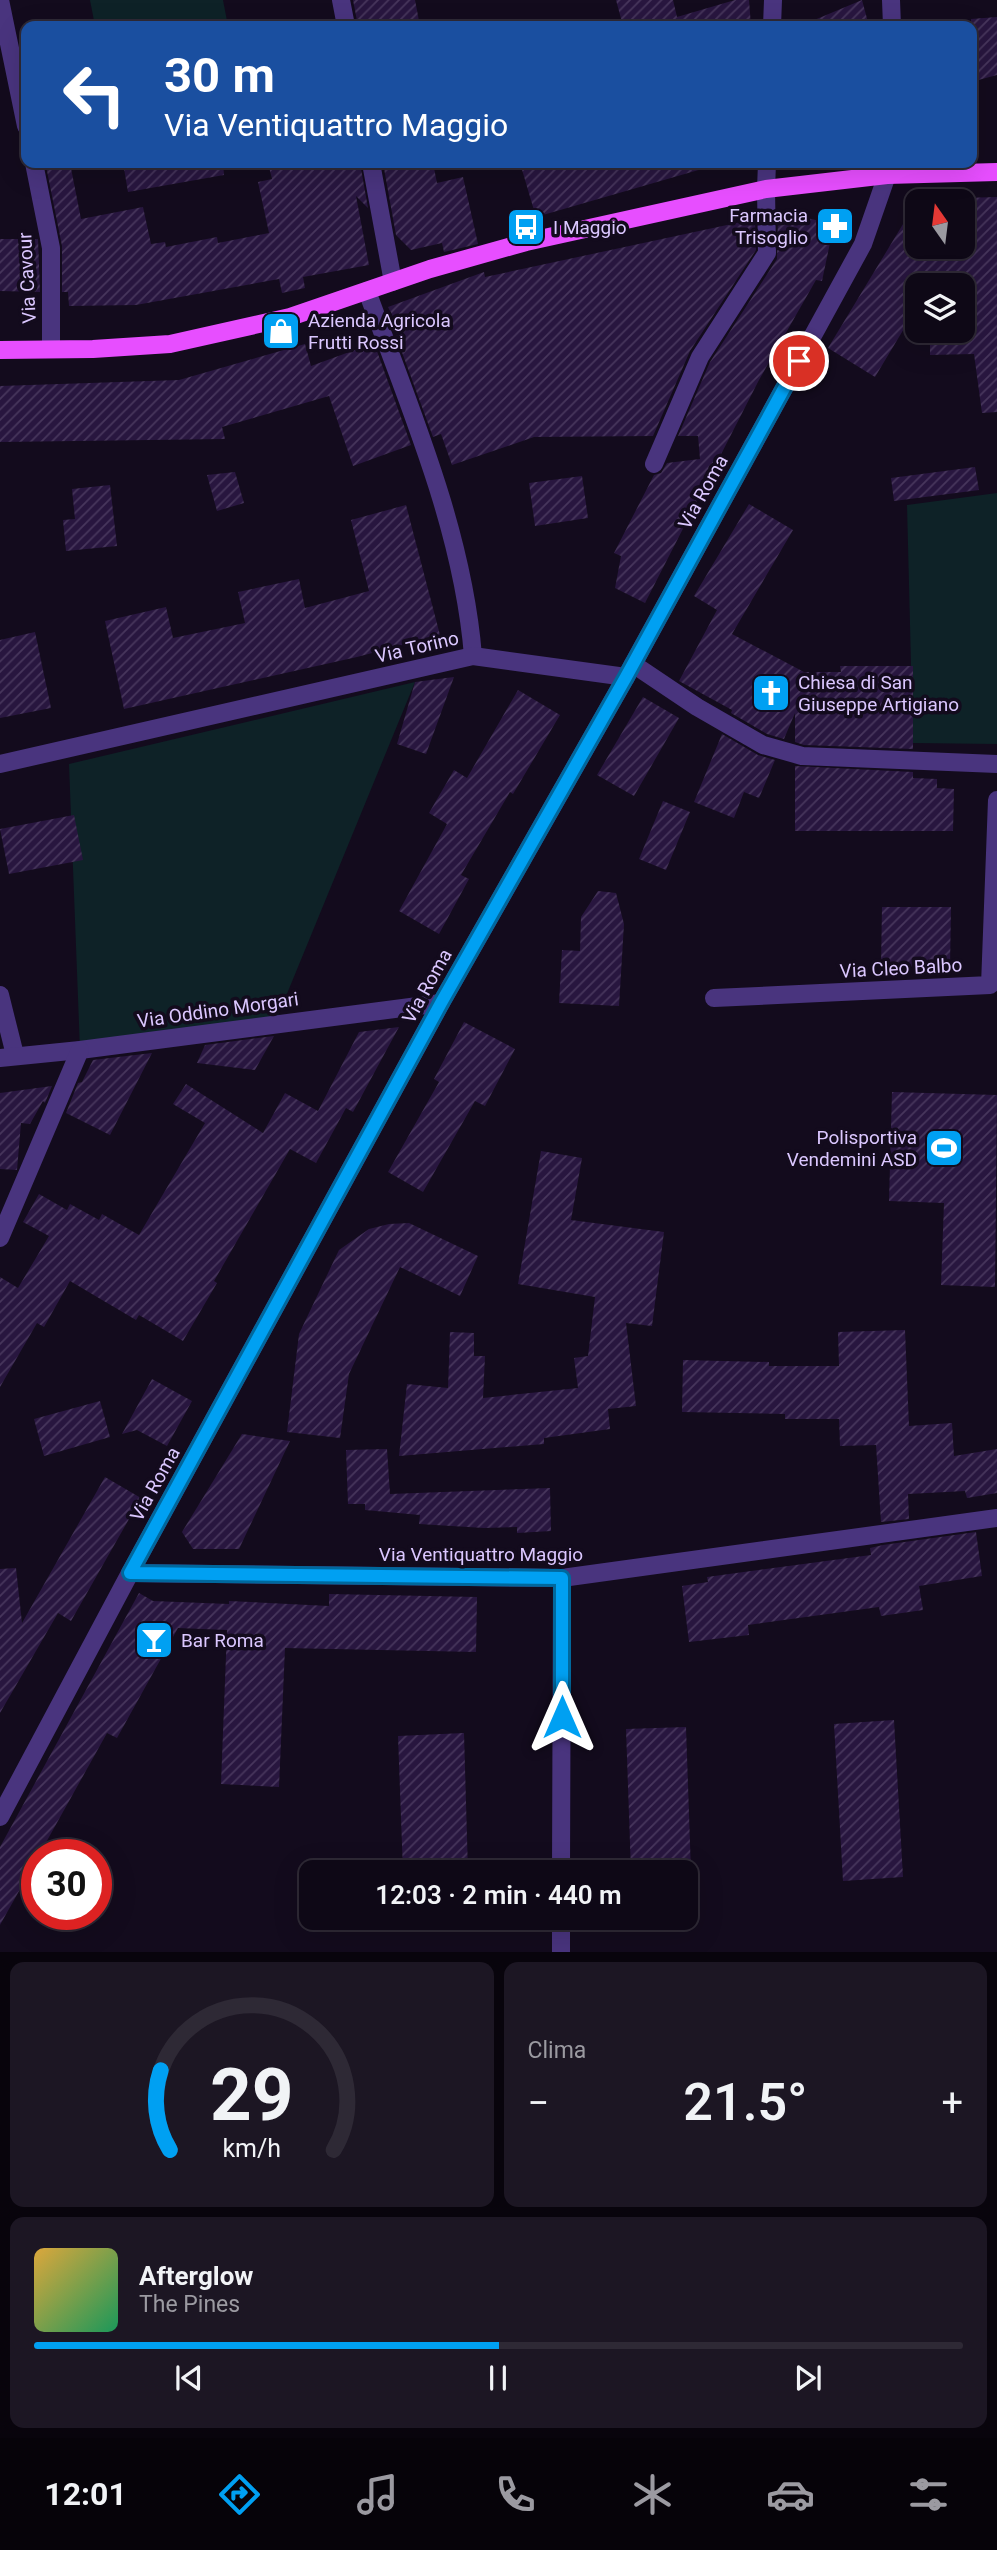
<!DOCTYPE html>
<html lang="it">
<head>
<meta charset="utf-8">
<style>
  body { margin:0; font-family:Roboto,sans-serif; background:#1c1623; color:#f1f3f6; height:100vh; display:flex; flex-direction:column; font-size:26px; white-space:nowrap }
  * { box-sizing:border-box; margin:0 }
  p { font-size:23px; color:#9b9aa1 }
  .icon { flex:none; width:38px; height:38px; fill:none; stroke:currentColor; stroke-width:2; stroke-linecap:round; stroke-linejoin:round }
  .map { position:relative; height:1952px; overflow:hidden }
  .drawer { display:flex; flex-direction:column; gap:10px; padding:10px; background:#08040c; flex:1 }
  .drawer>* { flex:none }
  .top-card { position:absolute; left:21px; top:21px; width:956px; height:147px; border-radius:14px; box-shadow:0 7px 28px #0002,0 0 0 2px #2e2935; background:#1a4fa0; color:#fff; overflow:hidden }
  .needle { width:46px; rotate:346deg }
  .fabs { position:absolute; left:905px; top:189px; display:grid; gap:14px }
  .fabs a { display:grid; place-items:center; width:70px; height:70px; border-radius:14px; background:#0e0816; box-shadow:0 7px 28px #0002,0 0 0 2px #2e2935; font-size:35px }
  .speed { position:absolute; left:21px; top:1839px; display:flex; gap:14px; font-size:35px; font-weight:700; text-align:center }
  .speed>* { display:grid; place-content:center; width:91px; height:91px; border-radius:50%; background:#0e0816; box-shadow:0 7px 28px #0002,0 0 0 2px #2e2935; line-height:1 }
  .speed .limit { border:10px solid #d22; background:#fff; color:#111 }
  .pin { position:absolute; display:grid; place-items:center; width:60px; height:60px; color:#fff; margin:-30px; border:4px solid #fff; border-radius:50%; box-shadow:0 2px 7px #0007 }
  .me { position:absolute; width:77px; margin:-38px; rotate:0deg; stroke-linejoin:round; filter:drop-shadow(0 0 5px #0008) }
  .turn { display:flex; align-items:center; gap:24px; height:147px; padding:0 28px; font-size:32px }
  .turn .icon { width:91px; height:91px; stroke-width:2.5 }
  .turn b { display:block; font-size:49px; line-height:60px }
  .big { font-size:52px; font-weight:600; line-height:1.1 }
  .drawer .widget { flex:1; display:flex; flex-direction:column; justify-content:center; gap:10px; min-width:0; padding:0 24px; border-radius:14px; background:#1c1623 }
  .drawer .dial { align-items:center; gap:0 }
  .dial svg { height:182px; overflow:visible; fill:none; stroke:#2e2935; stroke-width:7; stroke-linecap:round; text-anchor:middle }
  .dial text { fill:#f1f3f6; stroke:none }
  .song { display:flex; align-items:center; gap:21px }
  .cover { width:84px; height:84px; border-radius:10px; background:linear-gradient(135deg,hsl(40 70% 55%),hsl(150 70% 35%)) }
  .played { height:7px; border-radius:4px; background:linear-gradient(90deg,#00a0f2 50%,#2e2935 50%) }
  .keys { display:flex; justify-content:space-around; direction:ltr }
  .heat { display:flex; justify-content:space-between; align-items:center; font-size:38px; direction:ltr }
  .drawer .tiles { flex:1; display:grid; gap:10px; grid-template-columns:1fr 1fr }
  .widget:last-child { grid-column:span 2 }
  .trip { position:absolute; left:299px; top:1860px; width:399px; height:70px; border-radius:14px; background:#0e0816; box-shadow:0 7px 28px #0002,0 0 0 2px #2e2935; font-weight:600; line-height:70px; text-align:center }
  .tab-bar { display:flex; height:112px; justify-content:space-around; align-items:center; background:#060309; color:#9b9aa1 }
  .tab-bar .icon { width:49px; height:49px }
  .tab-bar .current { color:#00a0f2 }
  .tab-bar b { font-size:32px; color:#f1f3f6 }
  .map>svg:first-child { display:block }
  .green { fill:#0e2227 }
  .building { fill:url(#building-hatch) }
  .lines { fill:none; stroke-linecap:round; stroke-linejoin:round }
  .service { stroke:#49347e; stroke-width:18 }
  .pedestrian { stroke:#49347e; stroke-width:18 }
  .minor { stroke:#49347e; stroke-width:18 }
  .primary { stroke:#e74eff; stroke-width:18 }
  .route-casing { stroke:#00689d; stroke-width:18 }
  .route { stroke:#00a0f2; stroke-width:12 }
  .labels { text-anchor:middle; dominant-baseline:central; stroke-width:7; stroke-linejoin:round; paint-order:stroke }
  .poi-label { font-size:19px; fill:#dbc7ff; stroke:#130b1d; text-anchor:start }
  .street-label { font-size:19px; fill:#dbc7ff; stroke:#130b1d }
</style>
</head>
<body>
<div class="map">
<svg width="997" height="1952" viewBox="0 0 997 1952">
  <defs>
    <pattern id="building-hatch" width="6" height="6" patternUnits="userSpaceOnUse" patternTransform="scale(1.75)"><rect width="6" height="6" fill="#28163f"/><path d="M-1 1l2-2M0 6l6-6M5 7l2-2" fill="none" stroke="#47365c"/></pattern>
  </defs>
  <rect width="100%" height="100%" fill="#130b1d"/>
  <!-- green -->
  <g class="green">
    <polygon points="90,0 223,0 228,26 95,26"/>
    <polygon points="997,493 997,744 913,743 907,505"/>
    <polygon points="415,682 275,1023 80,1050 69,764"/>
  </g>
  <!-- building -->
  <g class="building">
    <polygon points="353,0 415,0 420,26 358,26"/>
    <polygon points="616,0 673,0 677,17 735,0 749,0 751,26 623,26"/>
    <polygon points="862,0 869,26 800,26"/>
    <polygon points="997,17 997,75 971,82 971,19"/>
    <polygon points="64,163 70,163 81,219 143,207 151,244 165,242 166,247 217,237 218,243 269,233 258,182 272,179 268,163 360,163 368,208 356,196 369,265 303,277 305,288 282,293 279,279 136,305 69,306 68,292 62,292 62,246 46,166"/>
    <polygon points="123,163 223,163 224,175 128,192"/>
    <polygon points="383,163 433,163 437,183 463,177 478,244 444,252 442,243 411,250 396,235"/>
    <polygon points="520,163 701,163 702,169 536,217"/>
    <polygon points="997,197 997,412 982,413 974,354 930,355 930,331 962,331 962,285 917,285 917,307 875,377 828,348 917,201 917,247 962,247 962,198"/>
    <polygon points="784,213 834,224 822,281 816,280 759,380 645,603 615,588 621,556 614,553 654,475 661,473 667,463 700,459 698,436 678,436 710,362 777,259 778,215"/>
    <polygon points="755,219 756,250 690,351 653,436 534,437 452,465 441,434 433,437 396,336 401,334 388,307 484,272 485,277"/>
    <polygon points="0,239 38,239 40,292 0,291"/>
    <polygon points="374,343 411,445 353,466 329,396 222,427 225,439 0,442 0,386 179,380 305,344 311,366"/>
    <polygon points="975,467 979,490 894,501 891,478"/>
    <polygon points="235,472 244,503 217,511 207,475"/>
    <polygon points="582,476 588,518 535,526 529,483"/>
    <polygon points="110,485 117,546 66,551 63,520 75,519 72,489"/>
    <polygon points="749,504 793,530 732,634 804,672 841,672 840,666 913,666 913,749 804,745 795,742 795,713 784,739 767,734 731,713 732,710 679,681 717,610 694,596"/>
    <polygon points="406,505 440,635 357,657 124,709 105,621 166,607 173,638 245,623 238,592 299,579 305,608 369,591 351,520"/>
    <polygon points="35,632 51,708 0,718 0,640"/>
    <polygon points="454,677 426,754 397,744 415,682"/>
    <polygon points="518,690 560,715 513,794 510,792 461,875 469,879 439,934 399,911 447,824 429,813 454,770 467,778"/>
    <polygon points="643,697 679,718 634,796 597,775"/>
    <polygon points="722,734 758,755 775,760 759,798 744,792 734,818 694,802"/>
    <polygon points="795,766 913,772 913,778 937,779 937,788 954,789 953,831 795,831"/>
    <polygon points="663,801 690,812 666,870 639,859"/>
    <polygon points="74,815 83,860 9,874 0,829"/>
    <polygon points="598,891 616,893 624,924 619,1006 559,1003 562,950 580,951 581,917"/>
    <polygon points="882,907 951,907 950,967 881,966"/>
    <polygon points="464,1022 515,1049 485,1106 475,1101 423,1192 388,1172 439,1082 434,1079"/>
    <polygon points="399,1027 353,1112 346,1108 316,1163 290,1149 214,1281 217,1283 183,1341 139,1315 136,1320 70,1281 44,1327 37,1323 0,1387 0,1277 18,1288 49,1236 23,1222 39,1194 67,1210 70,1204 99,1220 102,1214 139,1235 205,1123 173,1104 186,1084 263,1133 285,1093 318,1111 359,1032"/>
    <polygon points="274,1036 255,1070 197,1063 205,1045"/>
    <polygon points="152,1053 110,1135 66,1113 78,1083 82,1082 93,1060"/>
    <polygon points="52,1086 45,1103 43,1101 30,1124 21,1123 17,1170 0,1169 0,1093"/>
    <polygon points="892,1092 997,1095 995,1287 941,1285 944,1203 889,1201"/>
    <polygon points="541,1151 582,1158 571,1220 664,1232 652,1326 626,1323 636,1406 608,1409 610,1429 544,1438 544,1444 399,1456 407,1384 448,1388 450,1332 474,1333 474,1356 485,1356 483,1398 578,1388 574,1358 588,1356 595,1297 518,1284"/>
    <polygon points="409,1223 478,1256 460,1296 400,1267 349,1374 340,1438 287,1432 299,1334 339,1250 369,1229 389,1224"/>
    <polygon points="905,1330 909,1426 952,1423 954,1456 997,1449 997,1493 967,1498 965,1491 908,1494 909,1519 881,1522 876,1445 840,1446 839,1419 785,1419 785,1414 682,1412 683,1360 769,1362 769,1366 839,1366 838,1332"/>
    <polygon points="152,1379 192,1401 167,1446 137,1430 122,1434"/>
    <polygon points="100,1401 110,1437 44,1456 34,1419"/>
    <polygon points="242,1434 290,1441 239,1549 193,1549 182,1532"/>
    <polygon points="387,1449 390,1494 550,1488 551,1531 517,1533 517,1527 484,1528 419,1524 420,1515 365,1510 365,1504 348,1504 346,1450"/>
    <polygon points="105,1477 141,1498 71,1621 58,1613 0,1713 0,1569 16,1568 22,1623"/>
    <polygon points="976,1532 982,1576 919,1586 923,1610 881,1616 879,1607 748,1625 749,1635 689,1642 682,1586 708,1582 707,1577 871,1555 870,1548 883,1545"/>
    <polygon points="139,1593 153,1601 229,1604 229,1601 329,1606 329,1594 477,1597 476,1652 285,1648 279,1787 221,1784 227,1630 178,1628 117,1738 107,1733 39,1855 37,1855 37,1859 0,1925 0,1847"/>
    <polygon points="894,1720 903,1877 843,1881 834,1724"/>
    <polygon points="686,1727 691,1872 631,1872 626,1729"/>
    <polygon points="464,1733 468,1872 403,1872 398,1736"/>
  </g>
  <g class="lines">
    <!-- service -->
    <g class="service">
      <polyline points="0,0 26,126"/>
      <polyline points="34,163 51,248 51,349"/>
      <polyline points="654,464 700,357 767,253 766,189"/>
    </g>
    <!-- pedestrian -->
    <g class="pedestrian">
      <polyline points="772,26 773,0"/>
      <polyline points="766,189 767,163"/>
    </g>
    <!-- minor -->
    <g class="minor">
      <polyline points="341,0 346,26"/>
      <polyline points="891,0 892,26"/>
      <polyline points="371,163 393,282"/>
      <path d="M367,291c43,118 96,239 106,365"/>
      <polyline points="633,664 697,707 763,745 802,756 997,764"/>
      <polyline points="0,764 473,656 626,677"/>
      <polyline points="0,995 15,1055"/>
      <polyline points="714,998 990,985 997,800"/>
      <polyline points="0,1058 80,1050 441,1003"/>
      <polyline points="0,1238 80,1050"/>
      <polyline points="130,1573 562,1578 997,1518"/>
      <polyline points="0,1817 130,1573 441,1003 626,677 863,244 887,175 889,163"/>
      <polyline points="561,1872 562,1578"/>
      <polyline points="561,1952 561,1918"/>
    </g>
    <!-- primary -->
    <polyline class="primary" points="0,350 93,349 170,344 290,317 430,269 526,242 766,189 887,175 997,172"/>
  </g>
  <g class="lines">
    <defs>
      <polyline id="route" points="562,1717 562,1578 130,1573 441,1003 626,677 799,361"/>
    </defs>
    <!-- route casing -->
    <use href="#route" class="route-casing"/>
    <!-- route -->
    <use href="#route" class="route"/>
  </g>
  <!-- icons -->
  <defs>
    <symbol id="pharmacy-square" viewBox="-11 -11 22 22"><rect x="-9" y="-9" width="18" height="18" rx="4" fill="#00a0f2" stroke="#130b1d"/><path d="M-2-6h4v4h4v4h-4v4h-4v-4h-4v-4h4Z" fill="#fff"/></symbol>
    <symbol id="bus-square" viewBox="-11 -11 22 22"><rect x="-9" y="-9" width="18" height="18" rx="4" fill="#00a0f2" stroke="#130b1d"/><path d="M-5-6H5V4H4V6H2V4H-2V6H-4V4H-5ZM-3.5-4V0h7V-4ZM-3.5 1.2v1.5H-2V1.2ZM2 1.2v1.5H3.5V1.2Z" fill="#fff"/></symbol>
    <symbol id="shop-square" viewBox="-11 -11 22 22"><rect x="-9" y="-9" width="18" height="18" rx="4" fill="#00a0f2" stroke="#130b1d"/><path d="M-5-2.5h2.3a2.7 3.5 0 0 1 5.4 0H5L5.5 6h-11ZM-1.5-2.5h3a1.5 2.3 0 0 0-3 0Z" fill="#fff"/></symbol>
    <symbol id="church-square" viewBox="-11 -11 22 22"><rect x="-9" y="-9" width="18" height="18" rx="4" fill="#00a0f2" stroke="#130b1d"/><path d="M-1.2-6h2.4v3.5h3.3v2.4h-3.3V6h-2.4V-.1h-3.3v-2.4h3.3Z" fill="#fff"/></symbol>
    <symbol id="stadium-square" viewBox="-11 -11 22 22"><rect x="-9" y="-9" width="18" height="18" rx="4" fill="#00a0f2" stroke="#130b1d"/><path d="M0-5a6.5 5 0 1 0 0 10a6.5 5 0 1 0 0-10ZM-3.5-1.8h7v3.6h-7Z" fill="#fff"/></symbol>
    <symbol id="bar-square" viewBox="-11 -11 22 22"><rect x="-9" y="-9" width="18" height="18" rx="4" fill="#00a0f2" stroke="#130b1d"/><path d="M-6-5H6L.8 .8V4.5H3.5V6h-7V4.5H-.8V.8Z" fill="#fff"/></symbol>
  </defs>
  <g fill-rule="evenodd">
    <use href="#pharmacy-square" x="813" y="204" width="44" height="44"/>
    <use href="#bus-square" x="504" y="205" width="44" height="44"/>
    <use href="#shop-square" x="259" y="309" width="44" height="44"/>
    <use href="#church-square" x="749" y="671" width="44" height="44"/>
    <use href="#stadium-square" x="922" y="1126" width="44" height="44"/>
    <use href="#bar-square" x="132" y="1618" width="44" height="44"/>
  </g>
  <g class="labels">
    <!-- poi labels -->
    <g class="poi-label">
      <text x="808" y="215" text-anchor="end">Farmacia<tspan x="808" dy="22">Trisoglio</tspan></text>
      <text x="553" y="227">I Maggio</text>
      <text x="308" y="320">Azienda Agricola<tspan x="308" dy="22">Frutti Rossi</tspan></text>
      <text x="798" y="682">Chiesa di San<tspan x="798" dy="22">Giuseppe Artigiano</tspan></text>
      <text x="917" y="1137" text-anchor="end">Polisportiva<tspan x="917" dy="22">Vendemini ASD</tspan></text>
      <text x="181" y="1640">Bar Roma</text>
    </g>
    <!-- street labels -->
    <g class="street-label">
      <text transform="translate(27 278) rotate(-93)">Via Cavour</text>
      <text transform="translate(703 492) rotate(-61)">Via Roma</text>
      <text transform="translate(417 647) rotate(-13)">Via Torino</text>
      <text transform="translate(901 968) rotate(-3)">Via Cleo Balbo</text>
      <text transform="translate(427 986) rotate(-61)">Via Roma</text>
      <text transform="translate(218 1010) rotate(-8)">Via Oddino Morgari</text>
      <text transform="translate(155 1484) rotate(-61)">Via Roma</text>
      <text x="481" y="1554">Via Ventiquattro Maggio</text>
    </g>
  </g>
</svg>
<div class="fabs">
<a><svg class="needle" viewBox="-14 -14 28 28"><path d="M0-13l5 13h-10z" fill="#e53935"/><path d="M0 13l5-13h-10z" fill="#9b9aa1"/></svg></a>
<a><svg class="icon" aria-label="layers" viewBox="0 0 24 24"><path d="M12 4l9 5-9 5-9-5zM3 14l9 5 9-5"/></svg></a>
</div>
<div class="speed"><div class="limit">30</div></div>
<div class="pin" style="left:799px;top:361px;background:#d93025"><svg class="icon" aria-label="arrive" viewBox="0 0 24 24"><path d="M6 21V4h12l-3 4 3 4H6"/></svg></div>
<svg class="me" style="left:562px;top:1717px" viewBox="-20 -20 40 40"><path d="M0-17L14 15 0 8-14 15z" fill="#00a0f2" stroke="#fff" stroke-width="4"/></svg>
<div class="trip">12:03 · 2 min · 440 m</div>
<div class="top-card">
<div class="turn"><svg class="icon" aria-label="left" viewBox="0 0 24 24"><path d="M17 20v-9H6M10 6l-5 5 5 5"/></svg><div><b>30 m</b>Via Ventiquattro Maggio</div></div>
</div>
</div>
<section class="drawer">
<div class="tiles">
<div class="widget dial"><svg viewBox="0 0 100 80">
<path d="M14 69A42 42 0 1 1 86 69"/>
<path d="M14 69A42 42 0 0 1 10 34" stroke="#00a0f2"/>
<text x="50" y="56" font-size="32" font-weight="700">29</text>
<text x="50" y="72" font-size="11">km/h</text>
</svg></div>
<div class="widget"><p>Clima</p>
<div class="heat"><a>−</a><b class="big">21.5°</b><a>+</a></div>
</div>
<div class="widget">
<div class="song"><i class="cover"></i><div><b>Afterglow</b><p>The Pines</p></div></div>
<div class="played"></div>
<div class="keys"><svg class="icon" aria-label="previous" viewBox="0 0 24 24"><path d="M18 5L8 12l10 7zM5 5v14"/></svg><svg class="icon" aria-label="pause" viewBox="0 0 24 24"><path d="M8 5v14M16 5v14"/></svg><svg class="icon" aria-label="next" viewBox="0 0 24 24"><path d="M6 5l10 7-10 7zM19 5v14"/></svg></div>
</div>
</div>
</section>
<nav class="tab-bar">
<b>12:01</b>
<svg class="icon current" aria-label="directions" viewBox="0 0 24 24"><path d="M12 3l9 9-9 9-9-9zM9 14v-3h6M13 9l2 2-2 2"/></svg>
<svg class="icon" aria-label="music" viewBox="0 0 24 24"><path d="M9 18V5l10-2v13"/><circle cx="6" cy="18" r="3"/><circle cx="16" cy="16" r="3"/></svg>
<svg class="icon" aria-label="phone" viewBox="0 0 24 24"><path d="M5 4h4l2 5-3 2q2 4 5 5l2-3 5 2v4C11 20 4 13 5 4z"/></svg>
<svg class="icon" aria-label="climate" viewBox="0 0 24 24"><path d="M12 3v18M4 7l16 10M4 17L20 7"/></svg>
<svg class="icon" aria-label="car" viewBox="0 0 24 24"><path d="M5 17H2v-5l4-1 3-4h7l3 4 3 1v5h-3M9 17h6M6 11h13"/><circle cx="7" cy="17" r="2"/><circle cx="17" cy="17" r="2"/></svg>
<svg class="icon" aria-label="filters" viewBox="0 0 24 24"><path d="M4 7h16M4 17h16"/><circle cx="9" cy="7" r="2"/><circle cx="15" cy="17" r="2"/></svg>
</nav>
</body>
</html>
